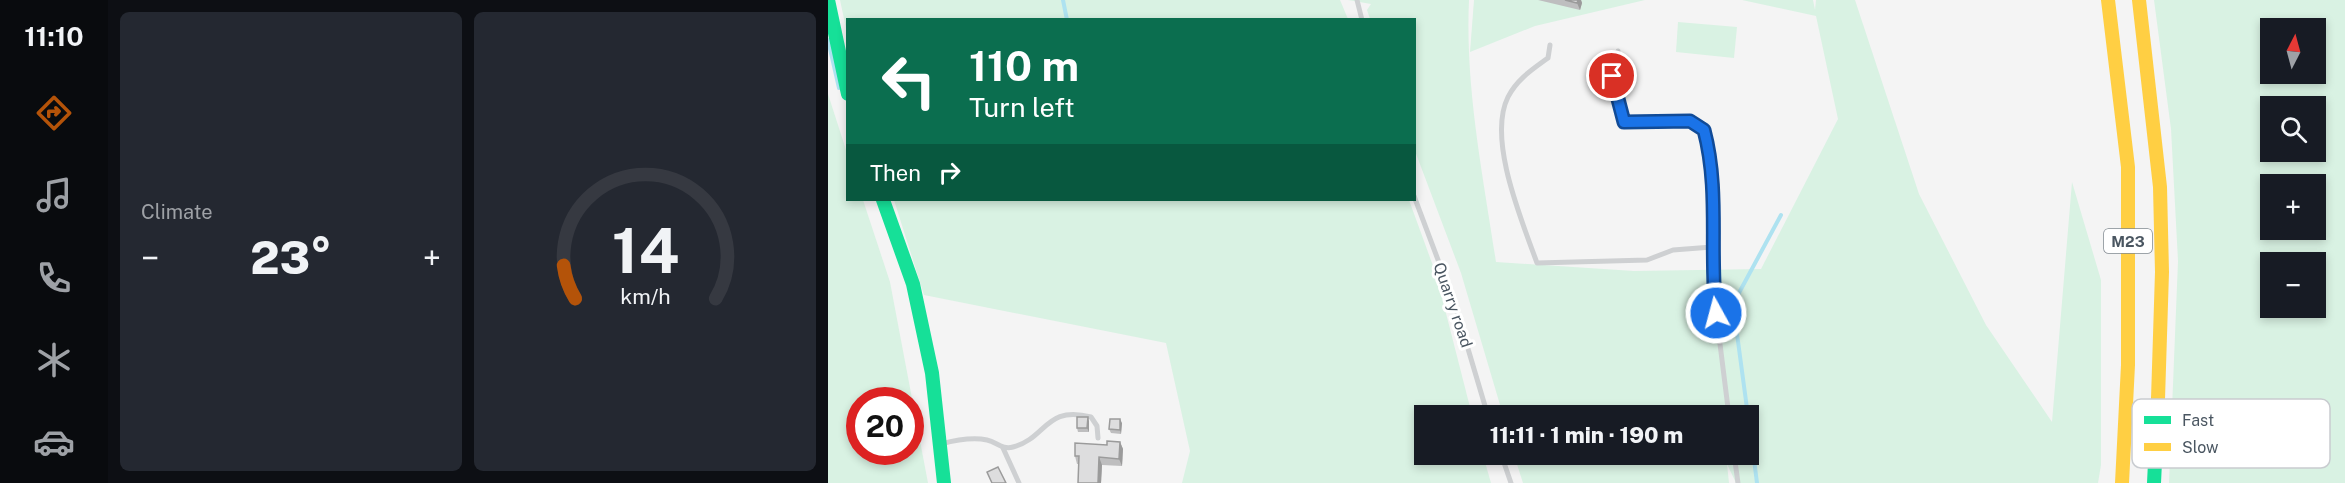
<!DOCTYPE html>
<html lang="en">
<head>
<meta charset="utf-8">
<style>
  body { margin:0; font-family:"Public Sans",sans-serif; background:#242831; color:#f1f3f6; height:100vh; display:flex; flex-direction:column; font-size:22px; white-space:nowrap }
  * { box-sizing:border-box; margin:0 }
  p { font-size:20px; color:#9ea1a6 }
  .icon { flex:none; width:33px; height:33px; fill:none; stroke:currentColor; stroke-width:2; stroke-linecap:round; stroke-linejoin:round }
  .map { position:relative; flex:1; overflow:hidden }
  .drawer { display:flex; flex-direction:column; gap:12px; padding:12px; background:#0d0f14; width:720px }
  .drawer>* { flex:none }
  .top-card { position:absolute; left:18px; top:18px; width:570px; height:183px; border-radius:0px; box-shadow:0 3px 9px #0003; background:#0b6e4f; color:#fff; overflow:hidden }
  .needle { width:39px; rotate:6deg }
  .fabs { position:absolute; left:1432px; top:18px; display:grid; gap:12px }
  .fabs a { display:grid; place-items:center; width:66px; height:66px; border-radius:0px; background:#171b24; box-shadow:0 3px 9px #0003; font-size:30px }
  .speed { position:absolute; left:18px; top:387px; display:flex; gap:12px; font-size:30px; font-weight:700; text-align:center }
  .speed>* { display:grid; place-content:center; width:78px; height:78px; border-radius:50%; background:#171b24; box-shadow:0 3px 9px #0003; line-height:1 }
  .speed .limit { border:9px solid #d22; background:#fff; color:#111 }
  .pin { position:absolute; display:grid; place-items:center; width:51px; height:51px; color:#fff; margin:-26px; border:3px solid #fff; border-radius:50%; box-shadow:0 2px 6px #0007 }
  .me { position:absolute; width:66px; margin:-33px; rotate:353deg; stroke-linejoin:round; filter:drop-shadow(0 0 4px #0008) }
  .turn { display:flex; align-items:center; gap:21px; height:126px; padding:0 24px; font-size:27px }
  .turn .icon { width:78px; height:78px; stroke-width:2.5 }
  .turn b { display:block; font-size:42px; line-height:51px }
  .then { display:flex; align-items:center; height:57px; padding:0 24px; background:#0003; gap:12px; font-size:22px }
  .big { font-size:45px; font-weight:800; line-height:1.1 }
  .drawer .card { flex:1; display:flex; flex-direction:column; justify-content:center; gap:9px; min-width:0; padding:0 21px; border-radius:9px; background:#242831 }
  .drawer .dial { align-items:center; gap:0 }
  .dial svg { height:156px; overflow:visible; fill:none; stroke:#363941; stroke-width:7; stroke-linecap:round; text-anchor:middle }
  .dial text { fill:#f1f3f6; stroke:none }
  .heat { display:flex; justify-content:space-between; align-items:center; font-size:33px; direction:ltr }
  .drawer .tiles { flex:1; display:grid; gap:12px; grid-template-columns:repeat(2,1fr) }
  .trip { position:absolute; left:586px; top:405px; width:345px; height:60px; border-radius:0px; background:#171b24; box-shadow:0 3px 9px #0003; font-weight:800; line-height:60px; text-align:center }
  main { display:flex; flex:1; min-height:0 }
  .dock { display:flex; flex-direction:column; width:108px; justify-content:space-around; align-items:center; background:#090b0e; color:#9ea1a6 }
  .dock .icon { width:42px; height:42px }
  .dock .active { color:#b45309 }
  .dock b { font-size:27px; color:#f1f3f6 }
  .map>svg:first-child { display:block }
  .green { fill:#d9f2e3; fill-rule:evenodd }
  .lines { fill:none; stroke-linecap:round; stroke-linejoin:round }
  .stream { stroke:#aee2f0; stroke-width:4 }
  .lane { stroke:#ced0d2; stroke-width:5 }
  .fast { stroke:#16e098; stroke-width:14 }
  .slow { stroke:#ffcf43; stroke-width:14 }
  .wall { fill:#bebebf }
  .shaded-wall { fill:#9b9b9b }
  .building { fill:#ddddde; stroke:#9b9b9b; stroke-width:1.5 }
  .route-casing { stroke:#114b97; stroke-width:15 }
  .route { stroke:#1a73e8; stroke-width:10 }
  .labels { text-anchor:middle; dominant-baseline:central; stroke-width:6; stroke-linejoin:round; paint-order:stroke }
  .shield { fill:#fff; stroke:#808990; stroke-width:1.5 }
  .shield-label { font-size:15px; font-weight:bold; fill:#4a5661 }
  .street-label { font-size:16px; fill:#4a5661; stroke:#fff }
  .key { fill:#fff; stroke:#c9ccd0; stroke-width:1.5 }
  .key-label { font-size:16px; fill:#4a5661 }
</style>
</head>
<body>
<main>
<nav class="dock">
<b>11:10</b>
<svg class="icon active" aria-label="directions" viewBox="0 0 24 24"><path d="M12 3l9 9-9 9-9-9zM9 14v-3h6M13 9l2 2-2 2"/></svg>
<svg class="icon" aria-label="music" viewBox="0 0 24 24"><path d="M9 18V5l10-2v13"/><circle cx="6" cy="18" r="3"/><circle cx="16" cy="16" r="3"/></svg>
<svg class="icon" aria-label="phone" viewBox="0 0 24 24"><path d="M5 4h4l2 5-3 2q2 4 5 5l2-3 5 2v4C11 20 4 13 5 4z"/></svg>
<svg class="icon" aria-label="climate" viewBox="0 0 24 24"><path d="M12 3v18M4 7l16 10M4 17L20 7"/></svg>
<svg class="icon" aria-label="car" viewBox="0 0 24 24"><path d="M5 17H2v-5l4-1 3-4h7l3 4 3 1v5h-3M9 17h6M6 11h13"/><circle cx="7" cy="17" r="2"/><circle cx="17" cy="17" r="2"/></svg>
</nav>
<section class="drawer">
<div class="tiles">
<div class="card"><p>Climate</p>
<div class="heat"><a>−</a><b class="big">23°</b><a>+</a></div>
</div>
<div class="card dial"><svg viewBox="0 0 100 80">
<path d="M14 69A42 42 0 1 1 86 69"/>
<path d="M14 69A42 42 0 0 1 8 52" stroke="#b45309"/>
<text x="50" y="56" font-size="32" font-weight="700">14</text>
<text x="50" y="72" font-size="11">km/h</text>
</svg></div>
</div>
</section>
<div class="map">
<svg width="1517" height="483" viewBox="0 0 1517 483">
  <rect width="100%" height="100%" fill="#f4f4f4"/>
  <!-- green -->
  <g class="green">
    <polygon points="12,0 512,0 520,19 20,20 19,33"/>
    <path d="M520,0h121c-4,88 14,175 27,262l138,9 127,-2 77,-150 -22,-103 -74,-16h71l2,10 1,-10h39l64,194 67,131 66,97 20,-240 29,98v185l-3,18h-362l-9,-19 2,19h-206l-9,-28 235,-1v-38l-246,-1 -42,-142 -46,-122 -1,-131 -44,-1 -3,-9 4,-6z"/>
    <polygon points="646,0 817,0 707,26 642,52"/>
    <path d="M1326,0h191v483h-176l9,-222 -7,-132zM1443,28h45v46h-45zM1443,106h45v46h-45zM1443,184h45v46h-45zM1443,262h45v46h-45z"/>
    <polygon points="850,22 909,27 906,58 848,52"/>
    <path d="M0,94l19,59 1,47h15l27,82 38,201h-100zM32,400h50v52h-50z"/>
    <polygon points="66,200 581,200 608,274 644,415 597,416 597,454 655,455 663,483 354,483 362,451 338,343 96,295"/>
  </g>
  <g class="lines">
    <!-- stream -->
    <g class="stream">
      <polyline points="235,0 239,20"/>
      <polyline points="0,40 11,88"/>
      <polyline points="920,416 905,304 953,215"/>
      <polyline points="921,420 929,483"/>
    </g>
    <!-- lane -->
    <g class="lane">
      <polyline points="529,0 534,20"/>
      <path d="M722,45l-2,13c-15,11 -31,21 -40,39 -21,42 14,124 29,166l110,-3 26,-10 39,-3"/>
      <polyline points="790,51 784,76 796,122 863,121 876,130 884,161 883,272 901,416"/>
      <polyline points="586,196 627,305 660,416"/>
      <path d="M113,444c15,-4 31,-7 46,-4 10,2 15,10 26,7 34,-9 32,-42 78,-30l6,9 1,12"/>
      <polyline points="175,448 191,483"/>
      <polyline points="673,454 683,483"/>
      <polyline points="906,454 910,483"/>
    </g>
    <!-- fast -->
    <g class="fast">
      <polyline points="0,0 20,94"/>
      <polyline points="55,200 85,284 104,373 116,483"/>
      <polyline points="1326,483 1330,399"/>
    </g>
    <!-- slow -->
    <g class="slow">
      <polyline points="1280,0 1300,167 1300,365 1294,483"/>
      <polyline points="1311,0 1332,187 1334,272 1330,399"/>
    </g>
  </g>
  <!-- wall -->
  <g class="wall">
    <polygon points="710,0 753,0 754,3 752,10"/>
    <polygon points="261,421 261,432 250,432 249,428"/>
    <polygon points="294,423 293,434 283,433 281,429"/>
    <polygon points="292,442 295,449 294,466 274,465 273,483 250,483 251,464 249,464 247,456 279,445"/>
  </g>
  <!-- shaded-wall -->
  <g class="shaded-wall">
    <polygon points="750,0 753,0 754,3 752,10 749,3"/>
    <polygon points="260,417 261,421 261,432 259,428"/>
    <polygon points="292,419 294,423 293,434 292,430"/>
    <polygon points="292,442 295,449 294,466 291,459"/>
    <polygon points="271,457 274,465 273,483 270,483"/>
  </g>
  <!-- building -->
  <g class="building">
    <polygon points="737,0 750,0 749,3"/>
    <polygon points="249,417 260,417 259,428 249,428"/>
    <polygon points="282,419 292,419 292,430 281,429"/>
    <polygon points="279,441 292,442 291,459 271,457 270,483 250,483 251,456 247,456 247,443 279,445"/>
    <polygon points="170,467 178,483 164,483 159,472"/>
  </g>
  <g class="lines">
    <defs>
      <path id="route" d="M784,76l12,46 66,-1 14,9c16,60 5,122 12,183"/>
    </defs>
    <!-- route casing -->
    <use href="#route" class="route-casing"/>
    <!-- route -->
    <use href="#route" class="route"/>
  </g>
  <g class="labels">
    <!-- shield labels -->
    <rect class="shield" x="1276" y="229" width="48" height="24" rx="4.5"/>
    <g class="shield-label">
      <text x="1300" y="241">M23</text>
    </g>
    <!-- street labels -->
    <g class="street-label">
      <text transform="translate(625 305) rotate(71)">Quarry road</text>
    </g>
  </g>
  <!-- legend -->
  <rect x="1304" y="399" width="198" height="69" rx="9" class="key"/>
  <rect x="1316" y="416" width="27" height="8" fill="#16e098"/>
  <rect x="1316" y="443" width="27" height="8" fill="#ffcf43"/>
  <g class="key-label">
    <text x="1354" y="426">Fast</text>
    <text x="1354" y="453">Slow</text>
  </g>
</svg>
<div class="fabs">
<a><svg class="needle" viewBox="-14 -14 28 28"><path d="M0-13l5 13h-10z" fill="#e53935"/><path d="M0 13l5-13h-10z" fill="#9ea1a6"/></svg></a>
<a><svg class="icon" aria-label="search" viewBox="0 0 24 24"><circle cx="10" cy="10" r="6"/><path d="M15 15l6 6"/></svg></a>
<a>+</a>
<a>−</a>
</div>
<div class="speed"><div class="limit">20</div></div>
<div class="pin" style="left:784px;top:76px;background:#d93025"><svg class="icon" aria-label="arrive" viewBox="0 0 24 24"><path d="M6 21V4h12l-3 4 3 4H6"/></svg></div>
<svg class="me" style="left:888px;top:313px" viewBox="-20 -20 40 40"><circle r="17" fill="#1a73e8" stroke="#fff" stroke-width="3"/><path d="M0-11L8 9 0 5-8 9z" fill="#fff"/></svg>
<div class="trip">11:11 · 1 min · 190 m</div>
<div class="top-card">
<div class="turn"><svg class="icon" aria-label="left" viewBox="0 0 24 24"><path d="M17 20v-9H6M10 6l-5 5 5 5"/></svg><div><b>110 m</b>Turn left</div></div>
<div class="then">Then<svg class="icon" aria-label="right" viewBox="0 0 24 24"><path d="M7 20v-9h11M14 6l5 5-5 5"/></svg></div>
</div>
</div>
</main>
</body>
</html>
